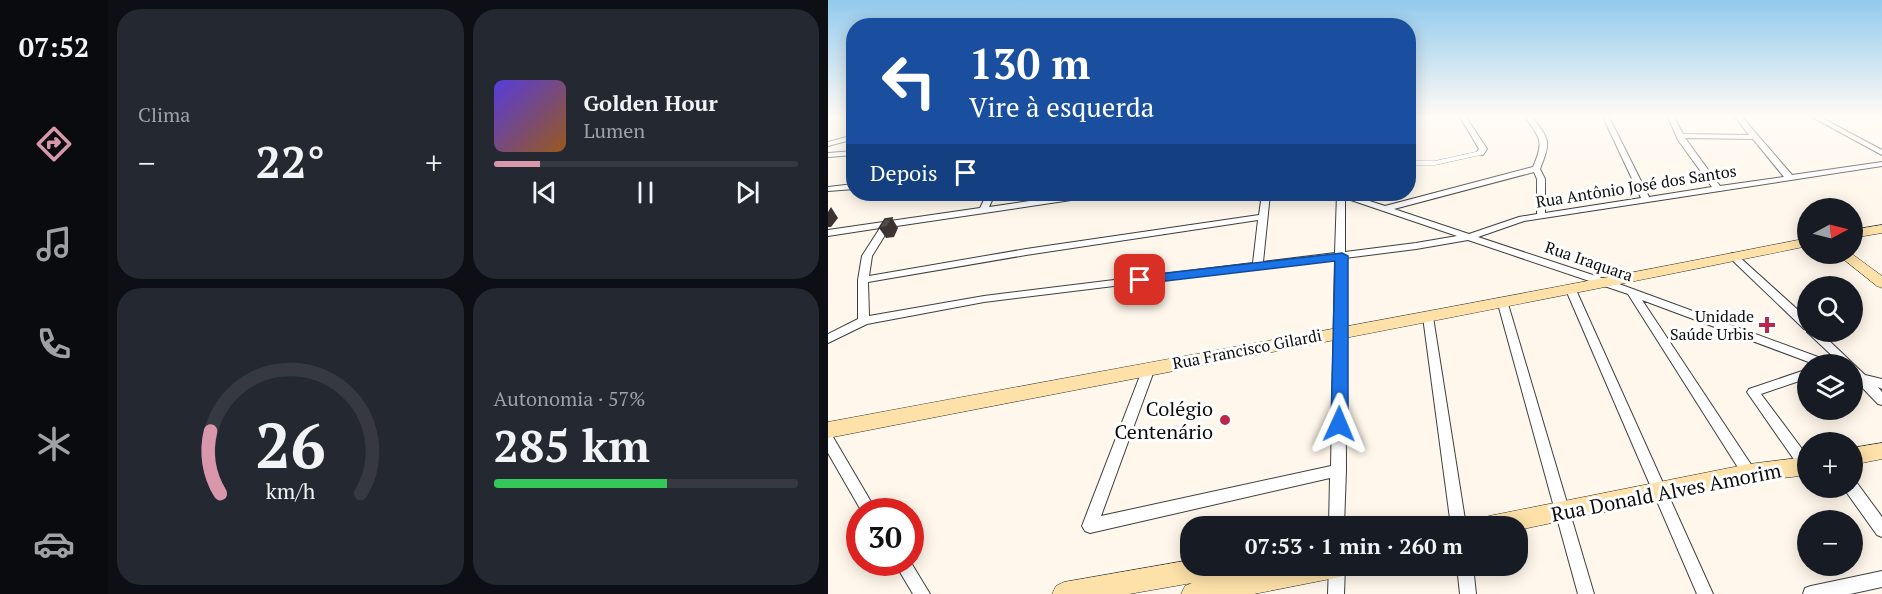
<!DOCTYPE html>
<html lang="pt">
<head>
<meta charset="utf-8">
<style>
  body { margin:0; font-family:"PT Serif",serif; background:#242831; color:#f1f3f6; height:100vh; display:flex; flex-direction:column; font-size:22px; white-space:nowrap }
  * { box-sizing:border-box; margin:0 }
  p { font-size:20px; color:#9ea1a6 }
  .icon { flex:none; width:33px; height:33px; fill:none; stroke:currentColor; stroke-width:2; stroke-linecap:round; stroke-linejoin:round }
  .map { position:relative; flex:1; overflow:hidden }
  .drawer { display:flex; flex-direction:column; gap:9px; padding:9px; background:#0d0f14; width:720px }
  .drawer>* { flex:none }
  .banner { position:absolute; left:18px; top:18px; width:570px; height:183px; border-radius:24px; box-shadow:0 3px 15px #0003; background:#1a4fa0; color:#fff; overflow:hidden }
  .needle { width:39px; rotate:83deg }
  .fabs { position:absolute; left:969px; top:198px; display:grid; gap:12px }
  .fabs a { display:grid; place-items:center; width:66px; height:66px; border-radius:50%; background:#171b24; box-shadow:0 3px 15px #0003; font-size:30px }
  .speed { position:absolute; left:18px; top:498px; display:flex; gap:12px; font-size:30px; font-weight:700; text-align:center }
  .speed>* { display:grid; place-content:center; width:78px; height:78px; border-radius:50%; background:#171b24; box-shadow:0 3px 15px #0003; line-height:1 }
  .speed .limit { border:9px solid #d22; background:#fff; color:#111 }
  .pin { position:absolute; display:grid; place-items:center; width:51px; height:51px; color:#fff; margin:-26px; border-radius:12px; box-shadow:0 3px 9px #0006 }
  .me { position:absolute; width:66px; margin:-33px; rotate:1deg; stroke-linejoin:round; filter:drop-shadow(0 0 4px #0008) }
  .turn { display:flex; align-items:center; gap:21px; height:126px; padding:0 24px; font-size:27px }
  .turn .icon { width:78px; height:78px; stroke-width:2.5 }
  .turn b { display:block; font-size:42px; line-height:51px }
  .then { display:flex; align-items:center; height:57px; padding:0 24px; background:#0003; gap:12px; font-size:22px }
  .big { font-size:45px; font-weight:600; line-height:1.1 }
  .drawer .tile { flex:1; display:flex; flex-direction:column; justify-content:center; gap:9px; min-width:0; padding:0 21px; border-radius:24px; background:#242831 }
  .drawer .dial { align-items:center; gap:0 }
  .dial svg { height:156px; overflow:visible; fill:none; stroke:#363941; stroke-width:7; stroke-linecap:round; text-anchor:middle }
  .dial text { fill:#f1f3f6; stroke:none }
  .song { display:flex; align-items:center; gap:18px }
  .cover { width:72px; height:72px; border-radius:9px; background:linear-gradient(135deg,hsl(250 70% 55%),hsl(30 70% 35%)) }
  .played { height:6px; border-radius:3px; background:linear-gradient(90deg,#d897aa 15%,#363941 15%) }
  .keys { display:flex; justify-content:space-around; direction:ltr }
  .heat { display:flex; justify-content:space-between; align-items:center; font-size:33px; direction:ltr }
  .charge { height:9px; border-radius:4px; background:linear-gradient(90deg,#34c759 57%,#363941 0) }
  .drawer .tiles { flex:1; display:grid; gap:9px; grid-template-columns:repeat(2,1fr) }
  .trip { position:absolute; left:352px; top:516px; width:348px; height:60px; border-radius:24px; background:#171b24; box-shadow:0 3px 15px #0003; font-weight:600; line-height:60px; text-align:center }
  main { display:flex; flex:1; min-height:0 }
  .tabs { display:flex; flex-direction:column; width:108px; justify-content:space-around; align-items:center; background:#090b0e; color:#9ea1a6 }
  .tabs .icon { width:42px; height:42px }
  .tabs .on { color:#d897aa }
  .tabs b { font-size:27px; color:#f1f3f6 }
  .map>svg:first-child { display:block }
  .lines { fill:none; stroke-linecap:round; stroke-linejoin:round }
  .lane-casing { stroke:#3f3f3f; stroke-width:4.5 }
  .street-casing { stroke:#3f3f3f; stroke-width:2 }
  .secondary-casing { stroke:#2e2e2e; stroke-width:1 }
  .lane { stroke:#fff; stroke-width:4 }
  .street { fill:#fff; fill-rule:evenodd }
  .secondary { fill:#fde1a8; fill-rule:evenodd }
  .shaded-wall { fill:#3b3433 }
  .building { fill:#544b49; stroke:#3b3433; stroke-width:1.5 }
  .route { fill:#1a73e8; stroke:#114b97; stroke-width:1.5 }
  .poi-dot { fill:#b9274e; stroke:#fff; stroke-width:2 }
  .labels { text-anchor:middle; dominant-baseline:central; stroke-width:6; stroke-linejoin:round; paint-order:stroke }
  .street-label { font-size:16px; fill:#0c0c0c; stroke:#fff }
  .poi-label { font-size:16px; fill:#0c0c0c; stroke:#fff; text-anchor:end }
  .near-poi-label { font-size:20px; fill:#0c0c0c; stroke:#fff; text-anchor:end }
  .near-street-label { font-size:20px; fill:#0c0c0c; stroke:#fff }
</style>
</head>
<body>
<main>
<nav class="tabs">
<b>07:52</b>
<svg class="icon on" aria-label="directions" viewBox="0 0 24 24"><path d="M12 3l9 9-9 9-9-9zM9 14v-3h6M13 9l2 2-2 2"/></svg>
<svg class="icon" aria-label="music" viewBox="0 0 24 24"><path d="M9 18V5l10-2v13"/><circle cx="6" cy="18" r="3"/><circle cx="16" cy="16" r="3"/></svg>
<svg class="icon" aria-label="phone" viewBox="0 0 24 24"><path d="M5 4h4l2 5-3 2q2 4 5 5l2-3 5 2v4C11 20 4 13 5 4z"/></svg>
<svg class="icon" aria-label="climate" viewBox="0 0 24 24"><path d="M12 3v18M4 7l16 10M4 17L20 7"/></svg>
<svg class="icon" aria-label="car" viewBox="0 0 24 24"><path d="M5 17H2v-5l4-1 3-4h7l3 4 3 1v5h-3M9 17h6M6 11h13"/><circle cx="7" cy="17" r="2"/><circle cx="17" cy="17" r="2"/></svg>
</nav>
<section class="drawer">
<div class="tiles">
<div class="tile"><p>Clima</p>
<div class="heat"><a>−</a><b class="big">22°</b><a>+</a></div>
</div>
<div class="tile">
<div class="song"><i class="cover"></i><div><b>Golden Hour</b><p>Lumen</p></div></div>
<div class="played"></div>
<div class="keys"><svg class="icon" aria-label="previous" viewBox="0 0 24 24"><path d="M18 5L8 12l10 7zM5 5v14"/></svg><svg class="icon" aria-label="pause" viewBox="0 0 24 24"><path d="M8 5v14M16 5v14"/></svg><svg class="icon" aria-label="next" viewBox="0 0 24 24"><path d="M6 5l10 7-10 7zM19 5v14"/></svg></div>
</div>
<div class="tile dial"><svg viewBox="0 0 100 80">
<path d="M14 69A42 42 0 1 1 86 69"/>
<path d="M14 69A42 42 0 0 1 9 37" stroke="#d897aa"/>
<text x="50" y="56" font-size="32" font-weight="700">26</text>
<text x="50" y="72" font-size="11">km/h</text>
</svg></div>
<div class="tile"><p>Autonomia · 57%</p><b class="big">285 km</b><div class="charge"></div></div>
</div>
</section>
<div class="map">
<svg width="1054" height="594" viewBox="0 0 1054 594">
  <rect width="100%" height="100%" fill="#fff7eb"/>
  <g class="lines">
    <defs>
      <polyline id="lane" points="582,163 607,163 652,153"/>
      <g id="street">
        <polygon points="632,117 638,117 659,149 655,155 648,153 651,149"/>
        <path d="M697,117h7c18,23 19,24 8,52l5,10v34l96,-15 -38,-81h6l40,80 63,-10 -34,-47 -10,-23h6l9,17 66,1 -14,-18h7l50,58 90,-13v4l-358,55 -46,16 133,44 218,80 2,3h-17l-172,-64 112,169 2,4 -2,4 -5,2 -5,-2 -116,-183 -160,-54 -52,9 -71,9 1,212 -2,56h-15l1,-48 -240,55 -5,-2 -3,-5 61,-158 2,-3h8l2,3 -54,148 230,-50 4,-207 -74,9 -4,2 -4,-1 -269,33 -117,22 -39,19v-9l30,-15v-39l4,-24 18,-28 -52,8v-6l152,-22 7,-14h8l-6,13 88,-13h18l-4,3 -201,30 -18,29 -3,20 157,-27 233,-34 3,-21h8l-7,68 72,-9 2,-59h11l37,12 148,-39c11,-25 8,-28 -8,-50zM857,138l68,1 31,38 -64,9zM706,172l3,7v35l-18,3 -50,17 -75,-25zM517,198l112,38 -41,7 -71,9zM430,220l-5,43 -269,33 -115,20 -1,-34 158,-27z"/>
        <polygon points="984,117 992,117 1054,150 1054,155"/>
        <polygon points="26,135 26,139 0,146 0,142"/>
        <polygon points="26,151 26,155 0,157 0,153"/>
        <polygon points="580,158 584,160 584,163 580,165"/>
        <polygon points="26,184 26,189 0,191 0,187"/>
        <polygon points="905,253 908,254 980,319 980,330 976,329 902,258 900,256 902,254"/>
        <polygon points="743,287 748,290 885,594 869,594 738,290"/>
        <polygon points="675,300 680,304 766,594 750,594 670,304"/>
        <polygon points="600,313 605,317 638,526 623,526 595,317"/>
        <polygon points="979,332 992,332 1037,375 1054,379 1054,389 1050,387 1054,392 1054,405 1050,404 1024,377 1024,364 1013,364"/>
        <polygon points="980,369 980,378 933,394 980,457 979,473 974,471 919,392 921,389"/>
        <polygon points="0,435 5,437 49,512 34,512 0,453"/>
        <polygon points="1024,482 1029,483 1054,517 1054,537 1049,535 1019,493 1017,488 1024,488"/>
        <polygon points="82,561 102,594 85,594 66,562 82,562"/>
        <polygon points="501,566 517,566 516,594 500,594"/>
        <polygon points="629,566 645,566 648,594 632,594"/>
        <polygon points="1054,571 1054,587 1022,594 975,594 977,588 983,586"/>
      </g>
      <g id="secondary">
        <polygon points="1054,225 1054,233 1024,238 1024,230"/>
        <path d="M980,238v8c-326,67 -653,128 -980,192v-16c327,-61 654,-119 980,-184z"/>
        <polygon points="1009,254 1024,254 1054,276 1054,288 1049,286"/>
        <polygon points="1054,443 1054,459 1024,465 1024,448"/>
        <polygon points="980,457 980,475 921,482 690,530 690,526 650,526 653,519 661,516 921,464"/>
        <polygon points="363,560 363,566 419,566 420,572 454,566 523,566 520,574 512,577 426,594 353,594 357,586 364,583 301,594 224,594 228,586 236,582"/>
      </g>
    </defs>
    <!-- lane casing -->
    <use href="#lane" class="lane-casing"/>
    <!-- street casing -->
    <use href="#street" class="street-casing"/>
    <!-- secondary casing -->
    <use href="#secondary" class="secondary-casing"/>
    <!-- lane -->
    <use href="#lane" class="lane"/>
    <!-- street -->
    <use href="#street" class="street"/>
    <!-- secondary -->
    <use href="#secondary" class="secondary"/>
  </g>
  <!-- shaded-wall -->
  <g class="shaded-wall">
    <polygon points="3,207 10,218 3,227 0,227 0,212"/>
    <polygon points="64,218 70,228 66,237 58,238 51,228"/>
  </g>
  <!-- building -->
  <polygon class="building" points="64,218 59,227 51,228 57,219"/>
  <!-- sky -->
  <linearGradient id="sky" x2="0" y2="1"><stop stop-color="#92caed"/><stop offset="0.58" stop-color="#fffbf6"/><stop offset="1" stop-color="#fffbf6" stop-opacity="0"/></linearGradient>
  <rect width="1054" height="200" fill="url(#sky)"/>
  <!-- route -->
  <polygon class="route" points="514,253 520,256 520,424 517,429 511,431 505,429 503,424 507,261 312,284 305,280 312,276"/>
  <!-- markers -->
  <g class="poi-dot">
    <path d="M936 316h6v6h6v6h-6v6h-6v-6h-6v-6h6z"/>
    <circle cx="397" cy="420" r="6"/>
  </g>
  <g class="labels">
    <!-- street labels -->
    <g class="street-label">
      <text transform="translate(808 186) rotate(-9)">Rua Antônio José dos Santos</text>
      <text transform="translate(761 261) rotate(19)">Rua Iraquara</text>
      <text transform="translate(419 349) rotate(-11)">Rua Francisco Gilardi</text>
    </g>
    <!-- poi labels -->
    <g class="poi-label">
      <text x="926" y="316">Unidade<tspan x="926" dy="18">Saúde Urbis</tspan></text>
    </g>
    <!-- near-poi labels -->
    <g class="near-poi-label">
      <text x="385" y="408">Colégio<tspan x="385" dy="23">Centenário</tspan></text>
    </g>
    <!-- near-street labels -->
    <g class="near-street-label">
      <text transform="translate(838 492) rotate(-11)">Rua Donald Alves Amorim</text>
    </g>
  </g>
</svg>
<div class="fabs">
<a><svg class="needle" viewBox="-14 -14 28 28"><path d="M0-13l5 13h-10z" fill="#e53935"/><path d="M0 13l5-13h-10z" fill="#9ea1a6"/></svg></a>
<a><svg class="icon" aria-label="search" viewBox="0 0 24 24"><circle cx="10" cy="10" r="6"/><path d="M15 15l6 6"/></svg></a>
<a><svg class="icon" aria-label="layers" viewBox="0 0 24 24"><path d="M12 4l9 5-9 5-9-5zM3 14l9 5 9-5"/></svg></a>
<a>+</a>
<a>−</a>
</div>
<div class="speed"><div class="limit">30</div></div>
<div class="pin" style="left:312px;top:280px;background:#d93025"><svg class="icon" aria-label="arrive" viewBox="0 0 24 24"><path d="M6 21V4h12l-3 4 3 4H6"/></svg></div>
<svg class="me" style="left:511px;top:424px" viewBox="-20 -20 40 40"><path d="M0-17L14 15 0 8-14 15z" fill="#1a73e8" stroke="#fff" stroke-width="4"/></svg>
<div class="trip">07:53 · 1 min · 260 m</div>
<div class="banner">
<div class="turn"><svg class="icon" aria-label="left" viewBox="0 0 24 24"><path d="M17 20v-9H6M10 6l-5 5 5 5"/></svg><div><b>130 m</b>Vire à esquerda</div></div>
<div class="then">Depois<svg class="icon" aria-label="arrive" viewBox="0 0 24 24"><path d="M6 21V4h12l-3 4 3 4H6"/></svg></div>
</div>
</div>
</main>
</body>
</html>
